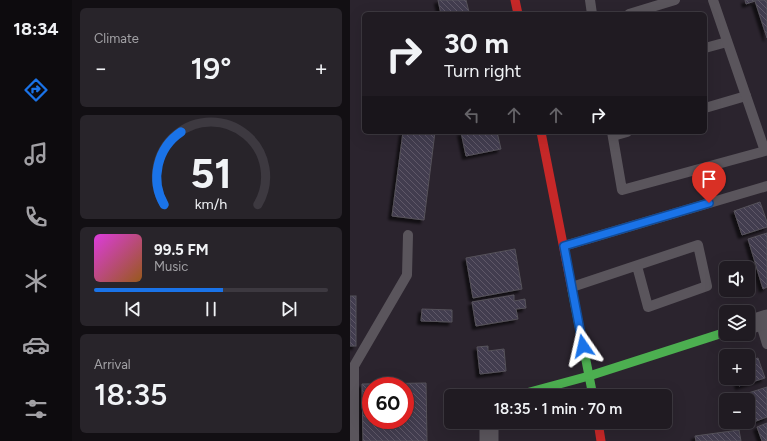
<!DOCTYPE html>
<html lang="en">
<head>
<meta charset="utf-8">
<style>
  body { margin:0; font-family:Figtree,sans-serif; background:#28242a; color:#f1f3f6; height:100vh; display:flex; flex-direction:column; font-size:15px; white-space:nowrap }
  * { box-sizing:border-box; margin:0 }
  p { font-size:13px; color:#a2a1a5 }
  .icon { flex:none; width:22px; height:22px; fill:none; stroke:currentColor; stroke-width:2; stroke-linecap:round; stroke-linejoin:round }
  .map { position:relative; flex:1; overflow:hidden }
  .details { display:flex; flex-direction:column; gap:8px; padding:8px; background:#120f13; width:278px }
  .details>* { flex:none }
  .top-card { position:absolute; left:12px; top:12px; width:345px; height:122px; border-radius:6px; box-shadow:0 4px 16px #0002,0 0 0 1px #3d3940; background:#201b22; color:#f1f3f6; overflow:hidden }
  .buttons { position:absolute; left:369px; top:261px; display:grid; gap:8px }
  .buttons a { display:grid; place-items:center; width:36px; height:36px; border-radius:6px; background:#201b22; box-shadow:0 4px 16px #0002,0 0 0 1px #3d3940; font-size:20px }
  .speed { position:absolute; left:12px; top:377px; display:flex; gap:8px; font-size:20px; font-weight:700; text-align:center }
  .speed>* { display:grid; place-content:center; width:52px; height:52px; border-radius:50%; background:#201b22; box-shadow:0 4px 16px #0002,0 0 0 1px #3d3940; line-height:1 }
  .speed .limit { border:6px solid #d22; background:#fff; color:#111 }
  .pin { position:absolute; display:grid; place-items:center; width:34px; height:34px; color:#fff; margin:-41px -17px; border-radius:50% 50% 50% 0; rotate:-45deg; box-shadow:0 0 4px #0007 }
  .pin .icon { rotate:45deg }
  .me { position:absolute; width:44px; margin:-22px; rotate:349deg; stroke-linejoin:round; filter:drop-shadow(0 0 3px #0008) }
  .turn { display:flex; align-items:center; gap:14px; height:84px; padding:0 16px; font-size:18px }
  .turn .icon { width:52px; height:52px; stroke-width:2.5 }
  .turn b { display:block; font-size:28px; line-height:34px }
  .lanes { display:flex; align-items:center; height:38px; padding:0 16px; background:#0003; justify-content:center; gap:20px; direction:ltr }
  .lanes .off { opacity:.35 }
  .big { font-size:30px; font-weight:600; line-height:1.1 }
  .details .widget { flex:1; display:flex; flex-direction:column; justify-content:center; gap:6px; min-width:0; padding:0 14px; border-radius:6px; background:#28242a }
  .details .dial { align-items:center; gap:0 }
  .dial svg { height:104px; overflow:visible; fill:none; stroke:#3d3940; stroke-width:7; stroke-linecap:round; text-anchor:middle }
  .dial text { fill:#f1f3f6; stroke:none }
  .song { display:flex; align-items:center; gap:12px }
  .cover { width:48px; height:48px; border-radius:6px; background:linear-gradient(135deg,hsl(300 70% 55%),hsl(30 70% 35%)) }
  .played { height:4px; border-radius:2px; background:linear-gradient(90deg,#1a73e8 55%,#3d3940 55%) }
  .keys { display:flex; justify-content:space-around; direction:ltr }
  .heat { display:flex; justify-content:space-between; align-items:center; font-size:22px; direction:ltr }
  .trip { position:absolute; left:94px; top:389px; width:228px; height:40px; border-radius:6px; background:#201b22; box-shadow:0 4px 16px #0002,0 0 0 1px #3d3940; font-weight:600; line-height:40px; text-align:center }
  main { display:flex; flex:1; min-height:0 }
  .tabs { display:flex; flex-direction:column; width:72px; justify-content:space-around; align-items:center; background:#0d0b0e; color:#a2a1a5 }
  .tabs .icon { width:28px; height:28px }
  .tabs .active { color:#1a73e8 }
  .tabs b { font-size:18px; color:#f1f3f6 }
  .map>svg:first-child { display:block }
  .building { fill:url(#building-back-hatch); stroke:#55525a; fill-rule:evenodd; filter:url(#shadow) }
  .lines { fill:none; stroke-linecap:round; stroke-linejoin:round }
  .lane { stroke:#5a555c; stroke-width:10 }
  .street { stroke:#5a555c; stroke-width:19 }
  .fast { stroke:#4caf50; stroke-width:9 }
  .jam { stroke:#c62828; stroke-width:9 }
  .route-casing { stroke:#114b97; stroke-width:10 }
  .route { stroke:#1a73e8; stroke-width:7 }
</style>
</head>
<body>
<main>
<nav class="tabs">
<b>18:34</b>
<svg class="icon active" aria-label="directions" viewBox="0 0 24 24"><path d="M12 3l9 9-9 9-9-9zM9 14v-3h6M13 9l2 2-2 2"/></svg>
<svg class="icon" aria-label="music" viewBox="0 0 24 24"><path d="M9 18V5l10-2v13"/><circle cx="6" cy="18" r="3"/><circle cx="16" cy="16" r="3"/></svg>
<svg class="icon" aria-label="phone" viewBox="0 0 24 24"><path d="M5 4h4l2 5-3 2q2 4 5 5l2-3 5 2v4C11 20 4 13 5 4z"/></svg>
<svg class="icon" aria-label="climate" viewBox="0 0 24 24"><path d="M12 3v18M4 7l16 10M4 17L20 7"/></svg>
<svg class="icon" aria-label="car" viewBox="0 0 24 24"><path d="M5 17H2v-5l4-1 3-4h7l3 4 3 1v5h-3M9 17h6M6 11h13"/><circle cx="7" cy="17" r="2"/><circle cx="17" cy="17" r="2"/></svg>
<svg class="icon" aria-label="filters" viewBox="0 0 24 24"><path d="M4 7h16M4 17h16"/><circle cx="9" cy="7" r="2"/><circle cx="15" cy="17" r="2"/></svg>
</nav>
<section class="details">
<div class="widget"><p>Climate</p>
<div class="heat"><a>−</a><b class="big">19°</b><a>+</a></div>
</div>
<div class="widget dial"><svg viewBox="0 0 100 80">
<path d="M14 69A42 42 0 1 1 86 69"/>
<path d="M14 69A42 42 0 0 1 27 13" stroke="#1a73e8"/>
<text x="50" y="56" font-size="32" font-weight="700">51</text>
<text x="50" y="72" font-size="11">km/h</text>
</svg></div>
<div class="widget">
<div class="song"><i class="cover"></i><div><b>99.5 FM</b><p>Music</p></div></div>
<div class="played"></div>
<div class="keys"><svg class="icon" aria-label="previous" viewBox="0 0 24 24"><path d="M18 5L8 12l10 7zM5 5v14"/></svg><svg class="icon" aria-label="pause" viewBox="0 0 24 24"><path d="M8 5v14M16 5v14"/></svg><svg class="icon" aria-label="next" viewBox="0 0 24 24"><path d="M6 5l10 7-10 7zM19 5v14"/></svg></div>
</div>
<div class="widget"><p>Arrival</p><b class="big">18:35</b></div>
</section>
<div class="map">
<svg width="417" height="441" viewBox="0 0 417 441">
  <defs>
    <pattern id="building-back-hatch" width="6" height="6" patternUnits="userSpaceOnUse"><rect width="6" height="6" fill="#433c4f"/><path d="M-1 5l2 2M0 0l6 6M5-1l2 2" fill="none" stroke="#5e5868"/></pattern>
    <filter id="shadow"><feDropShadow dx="-3.5" dy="3.5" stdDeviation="1" flood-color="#0009"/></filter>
  </defs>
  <rect width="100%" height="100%" fill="#2b242e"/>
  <!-- building -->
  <g class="building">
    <polygon points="88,0 116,0 119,12 111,14 91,14"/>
    <polygon points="395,0 417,0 417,38 405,1 396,4"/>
    <polygon points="53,132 85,132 74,220 42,216"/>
    <polygon points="111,132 147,132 151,149 116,156"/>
    <polygon points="410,202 417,222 417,227 392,235 384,211"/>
    <polygon points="417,233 417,287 413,289 398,239"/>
    <polygon points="165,249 172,289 123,298 116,258"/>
    <polygon points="164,295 164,301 175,299 176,308 166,309 168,319 126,326 122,302"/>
    <rect x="0" y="296" width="6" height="50"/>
    <polygon points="72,309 102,310 102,322 71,321"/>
    <polygon points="138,346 138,351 154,349 156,371 130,374 127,347"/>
    <polygon points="408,358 415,378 389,386 387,378 398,378 398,361"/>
    <path d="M76,383l1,58h-64l-1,-57zM21,386h34v34h-34z"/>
    <polygon points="417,387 417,417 401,423 398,414 398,400 394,400 392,395"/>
    <polygon points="417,423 417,441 412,441 407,427"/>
    <polygon points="389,430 391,441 346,441 345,436"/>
  </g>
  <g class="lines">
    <!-- lane -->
    <g class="lane">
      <polyline points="240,0 242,14"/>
      <polyline points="279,14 325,0"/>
      <polyline points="355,48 377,42"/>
      <polyline points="355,108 396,96"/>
      <polyline points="262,132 272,190 415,151 363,0"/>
      <polyline points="263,136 277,132"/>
      <polyline points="214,246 417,186"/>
      <polyline points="222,287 348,245 357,286 298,307 287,266"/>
      <polyline points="410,321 417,344"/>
      <polyline points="4,441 4,366 57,275 58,235"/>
    </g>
    <!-- street -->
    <g class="street">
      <polyline points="398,325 417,319"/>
      <polyline points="139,422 139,441"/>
    </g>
    <!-- fast -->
    <g class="fast">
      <polyline points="222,290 243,396"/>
      <polyline points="165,396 239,376 376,332"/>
    </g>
    <!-- jam -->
    <g class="jam">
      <polyline points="165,0 168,14"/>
      <polyline points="191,132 222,290"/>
      <polyline points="248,422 251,441"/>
    </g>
  </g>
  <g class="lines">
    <defs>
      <polyline id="route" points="233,346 214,246 359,203"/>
    </defs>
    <!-- route casing -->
    <use href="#route" class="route-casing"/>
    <!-- route -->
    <use href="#route" class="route"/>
  </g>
</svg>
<div class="buttons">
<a><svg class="icon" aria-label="sound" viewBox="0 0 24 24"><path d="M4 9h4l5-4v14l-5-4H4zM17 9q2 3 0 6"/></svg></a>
<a><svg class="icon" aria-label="layers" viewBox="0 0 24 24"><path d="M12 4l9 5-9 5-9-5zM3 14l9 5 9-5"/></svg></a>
<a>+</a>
<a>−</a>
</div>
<div class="speed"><div class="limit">60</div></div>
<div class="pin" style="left:359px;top:203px;background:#d93025"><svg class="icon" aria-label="arrive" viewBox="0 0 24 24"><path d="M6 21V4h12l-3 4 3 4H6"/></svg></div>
<svg class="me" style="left:233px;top:346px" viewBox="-20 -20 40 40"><path d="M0-17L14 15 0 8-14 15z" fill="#1a73e8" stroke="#fff" stroke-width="4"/></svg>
<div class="trip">18:35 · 1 min · 70 m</div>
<div class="top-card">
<div class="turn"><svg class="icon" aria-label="right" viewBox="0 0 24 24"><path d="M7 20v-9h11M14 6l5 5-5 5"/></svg><div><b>30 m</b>Turn right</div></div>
<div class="lanes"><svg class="icon off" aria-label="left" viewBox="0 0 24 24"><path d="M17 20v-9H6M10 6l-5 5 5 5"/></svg><svg class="icon off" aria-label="ahead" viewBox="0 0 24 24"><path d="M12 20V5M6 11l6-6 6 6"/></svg><svg class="icon off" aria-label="ahead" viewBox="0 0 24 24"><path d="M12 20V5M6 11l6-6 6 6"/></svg><svg class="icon" aria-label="right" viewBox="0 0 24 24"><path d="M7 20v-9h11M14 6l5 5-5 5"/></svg></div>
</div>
</div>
</main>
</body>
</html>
